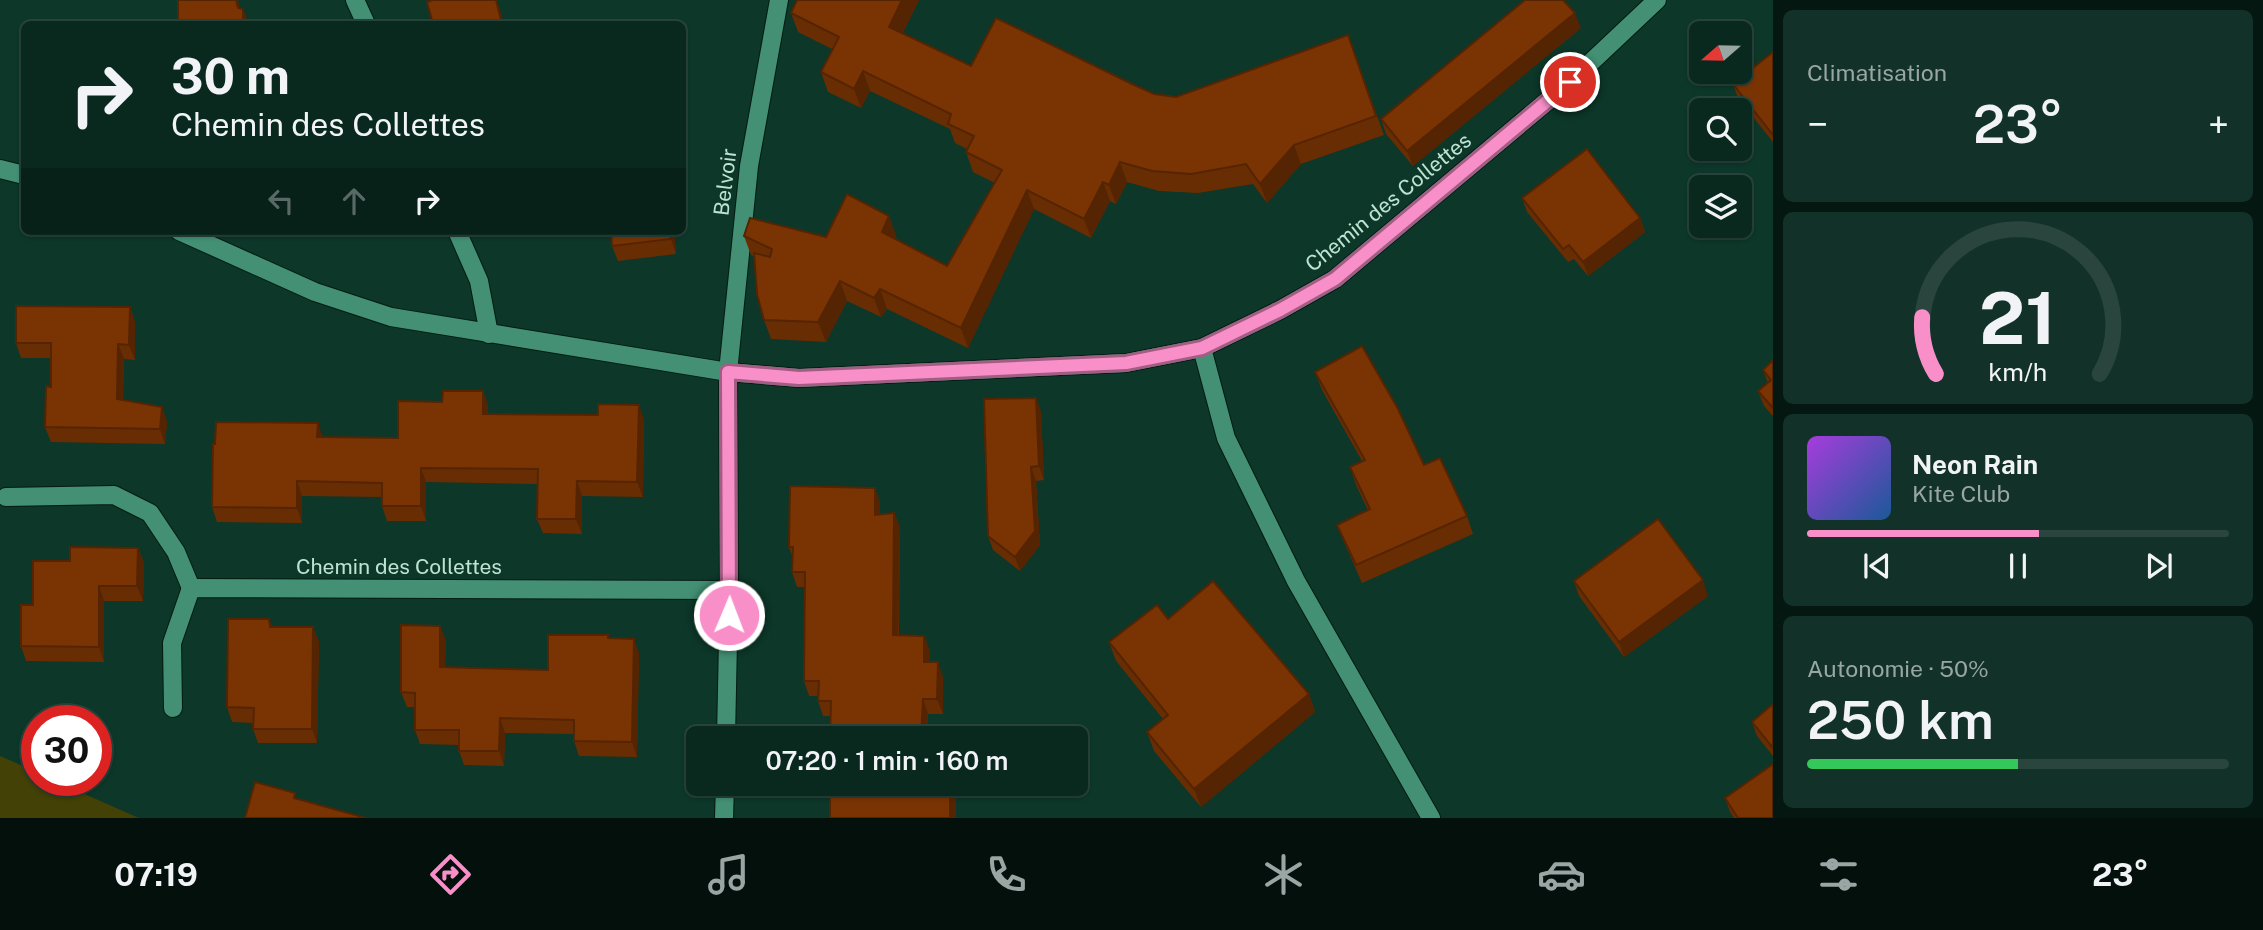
<!DOCTYPE html>
<html lang="fr">
<head>
<meta charset="utf-8">
<style>
  body { margin:0; font-family:"Public Sans",sans-serif; background:#123128; color:#f1f3f6; height:100vh; display:flex; flex-direction:column; font-size:26px; white-space:nowrap }
  * { box-sizing:border-box; margin:0 }
  p { font-size:23px; color:#99a6a4 }
  .icon { flex:none; width:38px; height:38px; fill:none; stroke:currentColor; stroke-width:2; stroke-linecap:round; stroke-linejoin:round }
  .map { position:relative; flex:1; overflow:hidden }
  .side { display:flex; flex-direction:column; gap:10px; padding:10px; background:#051711; width:490px }
  .side>* { flex:none }
  .banner { position:absolute; left:21px; top:21px; width:665px; height:214px; border-radius:10px; box-shadow:0 2px 5px #0004,0 0 0 2px #29453d; background:#09291f; color:#f1f3f6; overflow:hidden }
  .needle { width:46px; rotate:250deg }
  .controls { position:absolute; left:1689px; top:21px; display:grid; gap:14px }
  .controls a { display:grid; place-items:center; width:63px; height:63px; border-radius:10px; background:#09291f; box-shadow:0 2px 5px #0004,0 0 0 2px #29453d; font-size:35px }
  .speed { position:absolute; left:21px; top:705px; display:flex; gap:14px; font-size:35px; font-weight:700; text-align:center }
  .speed>* { display:grid; place-content:center; width:91px; height:91px; border-radius:50%; background:#09291f; box-shadow:0 2px 5px #0004,0 0 0 2px #29453d; line-height:1 }
  .speed .limit { border:10px solid #d22; background:#fff; color:#111 }
  .pin { position:absolute; display:grid; place-items:center; width:60px; height:60px; color:#fff; margin:-30px; border:4px solid #fff; border-radius:50%; box-shadow:0 2px 7px #0007 }
  .me { position:absolute; width:77px; margin:-38px; rotate:1deg; stroke-linejoin:round; filter:drop-shadow(0 0 5px #0008) }
  .turn { display:flex; align-items:center; gap:24px; height:147px; padding:0 35px; font-size:32px }
  .turn .icon { width:91px; height:91px; stroke-width:2.5 }
  .turn b { display:block; font-size:49px; line-height:60px }
  .lanes { display:flex; align-items:center; height:66px; padding:0 35px; background:#0003; justify-content:center; gap:35px; direction:ltr }
  .lanes .off { opacity:.35 }
  .big { font-size:52px; font-weight:600; line-height:1.1 }
  .side .widget { flex:1; display:flex; flex-direction:column; justify-content:center; gap:10px; min-width:0; padding:0 24px; border-radius:10px; background:#123128 }
  .side .dial { align-items:center; gap:0 }
  .dial svg { height:182px; overflow:visible; fill:none; stroke:#29453d; stroke-width:7; stroke-linecap:round; text-anchor:middle }
  .dial text { fill:#f1f3f6; stroke:none }
  .song { display:flex; align-items:center; gap:21px }
  .cover { width:84px; height:84px; border-radius:10px; background:linear-gradient(135deg,hsl(280 70% 55%),hsl(210 70% 35%)) }
  .played { height:7px; border-radius:4px; background:linear-gradient(90deg,#f98fc9 55%,#29453d 55%) }
  .keys { display:flex; justify-content:space-around; direction:ltr }
  .heat { display:flex; justify-content:space-between; align-items:center; font-size:38px; direction:ltr }
  .charge { height:10px; border-radius:5px; background:linear-gradient(90deg,#34c759 50%,#29453d 0) }
  .trip { position:absolute; left:686px; top:726px; width:402px; height:70px; border-radius:10px; background:#09291f; box-shadow:0 2px 5px #0004,0 0 0 2px #29453d; font-weight:600; line-height:70px; text-align:center }
  .dock { display:flex; height:112px; justify-content:space-around; align-items:center; background:#04100c; color:#99a6a4 }
  .dock .icon { width:49px; height:49px }
  .dock .current { color:#f98fc9 }
  .dock b { font-size:32px; color:#f1f3f6 }
  main { display:flex; flex:1; min-height:0 }
  .map>svg:first-child { display:block }
  .green { fill:#434105 }
  .lines { fill:none; stroke-linecap:round; stroke-linejoin:round }
  .minor-casing { stroke:#041c13; stroke-width:20 }
  .minor { stroke:#439074; stroke-width:18 }
  .wall { fill:#692d03 }
  .shaded-wall { fill:#552403 }
  .building { fill:#7a3404; stroke:#552403; stroke-width:2 }
  .route-casing { stroke:#a25d83; stroke-width:18 }
  .route { stroke:#f98fc9; stroke-width:12 }
  .labels { text-anchor:middle; dominant-baseline:central; stroke-width:7; stroke-linejoin:round; paint-order:stroke }
  .street-label { font-size:21px; fill:#bee3d3; stroke:#0c3729 }
</style>
</head>
<body>
<main>
<div class="map">
<svg width="1773" height="818" viewBox="0 0 1773 818">
  <rect width="100%" height="100%" fill="#0c3729"/>
  <!-- green -->
  <polygon class="green" points="0,756 37,772 37,780 55,781 139,818 0,818"/>
  <g class="lines">
    <defs>
      <g id="minor">
        <polyline points="355,0 366,24"/>
        <polyline points="0,169 24,175"/>
        <polyline points="179,231 315,292 391,317 728,372 799,378 1126,363 1202,348 1280,310 1335,279 1570,82 1657,0"/>
        <polyline points="457,231 479,281 489,334"/>
        <polyline points="1202,348 1226,438 1296,581 1431,818"/>
        <polyline points="6,497 114,495 150,513 176,552 191,588"/>
        <polyline points="173,708 172,643 191,588 729,590"/>
        <polyline points="726,738 729,590 728,372 749,166 779,0"/>
        <polyline points="724,818 725,784"/>
      </g>
    </defs>
    <!-- minor casing -->
    <use href="#minor" class="minor-casing"/>
    <!-- minor -->
    <use href="#minor" class="minor"/>
  </g>
  <!-- wall -->
  <g class="wall">
    <polygon points="919,0 903,33 971,66 1132,84 1154,94 1176,97 1348,35 1384,135 1301,164 1267,203 1253,184 1198,193 1159,191 1127,182 1116,204 1110,201 1091,238 1034,209 968,348 887,309 881,317 847,301 826,342 771,339 764,320 754,257 751,255 744,236 826,237 889,216 896,236 895,239 947,266 995,183 973,172 966,152 967,149 955,143 950,129 870,91 861,108 828,92 821,72 832,49 798,32 791,13"/>
    <polygon points="1581,28 1413,166 1386,134 1381,119"/>
    <polygon points="1773,52 1773,142 1738,98 1733,84"/>
    <polygon points="1522,198 1640,218 1645,232 1588,276 1574,259 1568,262 1527,212"/>
    <polygon points="611,231 674,231 676,254 618,261 612,246"/>
    <polygon points="130,307 135,322 135,360 124,359 123,400 162,407 167,422 165,444 51,442 45,427 51,387 51,358 21,358 16,343"/>
    <polygon points="1773,360 1773,416 1764,406 1758,391 1768,383 1763,370"/>
    <polygon points="1315,372 1424,465 1467,516 1473,534 1362,583 1344,542 1337,525 1368,510 1356,485 1350,467 1362,461 1322,390"/>
    <polygon points="483,391 488,406 488,414 644,419 643,497 582,496 582,534 543,533 537,519 538,484 426,482 426,521 387,521 382,506 382,497 302,496 302,523 217,522 212,507 318,423 322,437 398,438 442,402"/>
    <polygon points="1036,398 1041,412 1044,480 1036,481 1040,545 1020,571 993,550 988,536"/>
    <polygon points="875,488 880,503 880,514 894,513 900,527 899,635 924,636 930,651 929,662 943,677 943,714 928,714 927,738 830,738 831,716 823,716 818,701 818,696 809,696 804,681 804,587 797,587 792,572 792,556 789,547"/>
    <polygon points="138,548 144,563 143,601 104,601 104,662 26,661 21,646 33,605 70,561"/>
    <polygon points="1574,581 1708,596 1624,657 1579,596"/>
    <polygon points="269,619 272,627 313,627 319,642 317,743 258,743 253,729 253,723 232,722 227,707"/>
    <polygon points="1168,619 1309,694 1315,712 1201,807 1154,751 1147,732 1163,719 1116,661 1109,642"/>
    <polygon points="608,635 609,638 639,653 637,757 579,756 574,741 574,734 505,733 504,766 464,765 459,751 459,745 420,744 415,730 415,707 407,707 401,692 446,640 445,667 548,670"/>
    <polygon points="1773,704 1773,756 1757,736 1752,722"/>
    <polygon points="1725,798 1773,818 1734,818 1730,812"/>
  </g>
  <!-- shaded-wall -->
  <g class="shaded-wall">
    <polygon points="236,0 238,0 243,23 243,9 249,24 243,24"/>
    <polygon points="496,0 497,0 504,24 502,24"/>
    <polygon points="902,0 919,0 896,47 889,27"/>
    <polygon points="1575,13 1581,28 1413,166 1407,151"/>
    <polygon points="863,71 870,91 861,108 854,89"/>
    <polygon points="1294,145 1301,164 1267,203 1260,184"/>
    <polygon points="1120,162 1127,182 1116,204 1109,185"/>
    <polygon points="1103,182 1110,201 1091,238 1084,219"/>
    <polygon points="1027,190 1034,209 968,348 961,328"/>
    <polygon points="889,216 896,236 889,251 882,232"/>
    <polygon points="1640,218 1645,232 1588,276 1583,262"/>
    <polygon points="670,231 674,231 676,254 671,239"/>
    <polygon points="840,281 847,301 826,342 818,322"/>
    <polygon points="880,289 887,309 881,317 874,298"/>
    <polygon points="130,307 135,322 135,360 129,345"/>
    <polygon points="118,344 124,359 122,414 117,399"/>
    <polygon points="483,391 488,406 488,429 483,414"/>
    <polygon points="1036,398 1041,412 1044,480 1039,466"/>
    <polygon points="639,405 644,419 643,497 637,482"/>
    <polygon points="162,407 167,422 165,444 160,429"/>
    <polygon points="318,423 323,438 317,437"/>
    <polygon points="1031,467 1036,481 1040,545 1020,571 1015,557"/>
    <polygon points="421,468 426,482 426,521 421,506"/>
    <polygon points="297,481 302,496 302,523 297,508"/>
    <polygon points="577,481 582,496 582,534 576,519"/>
    <polygon points="875,488 880,503 880,530 875,515"/>
    <polygon points="894,513 900,527 898,650 893,635"/>
    <polygon points="138,548 144,563 143,601 137,586"/>
    <polygon points="1703,580 1708,596 1624,657 1619,642"/>
    <polygon points="99,586 104,601 104,662 99,647"/>
    <polygon points="440,626 446,640 445,681 440,667"/>
    <polygon points="313,627 319,642 317,743 312,729"/>
    <polygon points="924,636 930,651 929,677 924,662"/>
    <polygon points="634,639 639,653 637,757 632,742"/>
    <polygon points="938,662 943,677 943,714 937,699"/>
    <polygon points="1309,694 1315,712 1201,807 1194,789"/>
    <polygon points="923,699 928,714 927,738 921,738"/>
    <polygon points="500,718 505,733 504,766 499,751"/>
    <polygon points="950,784 954,784 956,788 956,818 950,818"/>
  </g>
  <!-- building -->
  <g class="building">
    <polygon points="178,0 236,0 238,8 243,9 243,24 178,24"/>
    <polygon points="433,0 496,0 502,24 433,24 427,2"/>
    <polygon points="797,0 902,0 889,27 971,66 996,18 1132,84 1154,94 1176,97 1348,35 1376,116 1294,145 1260,184 1246,164 1191,174 1152,171 1120,162 1109,185 1103,182 1084,219 1027,190 961,328 880,289 874,298 840,281 818,322 764,320 757,294 754,253 770,257 772,249 744,236 750,218 826,237 847,194 889,216 882,232 947,266 1002,170 966,152 974,136 948,124 951,114 863,71 854,89 821,72 839,37 791,13"/>
    <polygon points="1525,0 1563,0 1575,13 1407,151 1381,119"/>
    <polygon points="1773,52 1773,135 1733,84"/>
    <polygon points="1587,149 1640,218 1583,262 1569,245 1563,249 1522,198"/>
    <polygon points="611,231 670,231 671,239 612,246"/>
    <polygon points="16,306 130,307 129,345 118,344 117,399 162,407 160,429 45,427 46,386 51,387 51,343 16,343"/>
    <polygon points="1362,346 1398,409 1424,465 1440,458 1467,516 1356,565 1337,525 1370,509 1350,467 1365,460 1315,372"/>
    <polygon points="1773,360 1773,408 1758,391 1771,380 1763,370"/>
    <polygon points="443,391 483,391 483,414 598,415 598,404 639,405 637,482 577,481 576,519 537,519 538,469 421,468 421,506 382,506 382,483 297,481 297,508 212,507 213,444 215,444 216,422 318,423 317,437 398,438 398,401 442,402"/>
    <polygon points="1036,398 1039,466 1031,467 1035,531 1015,557 988,536 984,399"/>
    <polygon points="790,486 875,488 875,515 894,513 893,635 924,636 924,662 938,662 937,699 923,699 921,738 830,738 831,701 818,701 819,681 804,681 805,572 792,572 793,547 789,547"/>
    <polygon points="1658,519 1703,580 1619,642 1574,581"/>
    <polygon points="70,547 138,548 137,586 99,586 99,647 21,646 21,605 33,605 33,561 70,561"/>
    <polygon points="1213,581 1309,694 1194,789 1147,732 1168,715 1109,642 1157,605 1168,619"/>
    <polygon points="228,619 269,619 270,627 313,627 312,729 253,729 254,708 227,707"/>
    <polygon points="401,625 440,626 440,667 548,670 548,635 608,635 608,638 634,639 632,742 574,741 574,720 500,718 499,751 459,751 459,730 415,730 415,693 401,692"/>
    <polygon points="1773,704 1773,748 1752,722"/>
    <polygon points="1773,764 1773,818 1738,818 1725,798"/>
    <polygon points="255,782 295,793 294,798 366,818 245,818"/>
    <rect x="830" y="784" width="120" height="34"/>
  </g>
  <g class="lines">
    <defs>
      <polyline id="route" points="729,615 728,372 799,378 1126,363 1202,348 1280,310 1335,279 1570,82"/>
    </defs>
    <!-- route casing -->
    <use href="#route" class="route-casing"/>
    <!-- route -->
    <use href="#route" class="route"/>
  </g>
  <g class="labels">
    <!-- street labels -->
    <g class="street-label">
      <text transform="translate(725 182) rotate(-83)">Belvoir</text>
      <text transform="translate(1388 202) rotate(-39)">Chemin des Collettes</text>
      <text x="399" y="566">Chemin des Collettes</text>
    </g>
  </g>
</svg>
<div class="controls">
<a><svg class="needle" viewBox="-14 -14 28 28"><path d="M0-13l5 13h-10z" fill="#e53935"/><path d="M0 13l5-13h-10z" fill="#99a6a4"/></svg></a>
<a><svg class="icon" aria-label="search" viewBox="0 0 24 24"><circle cx="10" cy="10" r="6"/><path d="M15 15l6 6"/></svg></a>
<a><svg class="icon" aria-label="layers" viewBox="0 0 24 24"><path d="M12 4l9 5-9 5-9-5zM3 14l9 5 9-5"/></svg></a>
</div>
<div class="speed"><div class="limit">30</div></div>
<div class="pin" style="left:1570px;top:82px;background:#d93025"><svg class="icon" aria-label="arrive" viewBox="0 0 24 24"><path d="M6 21V4h12l-3 4 3 4H6"/></svg></div>
<svg class="me" style="left:729px;top:615px" viewBox="-20 -20 40 40"><circle r="17" fill="#f98fc9" stroke="#fff" stroke-width="3"/><path d="M0-11L8 9 0 5-8 9z" fill="#fff"/></svg>
<div class="trip">07:20 · 1 min · 160 m</div>
<div class="banner">
<div class="turn"><svg class="icon" aria-label="right" viewBox="0 0 24 24"><path d="M7 20v-9h11M14 6l5 5-5 5"/></svg><div><b>30 m</b>Chemin des Collettes</div></div>
<div class="lanes"><svg class="icon off" aria-label="left" viewBox="0 0 24 24"><path d="M17 20v-9H6M10 6l-5 5 5 5"/></svg><svg class="icon off" aria-label="ahead" viewBox="0 0 24 24"><path d="M12 20V5M6 11l6-6 6 6"/></svg><svg class="icon" aria-label="right" viewBox="0 0 24 24"><path d="M7 20v-9h11M14 6l5 5-5 5"/></svg></div>
</div>
</div>
<section class="side">
<div class="widget"><p>Climatisation</p>
<div class="heat"><a>−</a><b class="big">23°</b><a>+</a></div>
</div>
<div class="widget dial"><svg viewBox="0 0 100 80">
<path d="M14 69A42 42 0 1 1 86 69"/>
<path d="M14 69A42 42 0 0 1 8 44" stroke="#f98fc9"/>
<text x="50" y="56" font-size="32" font-weight="700">21</text>
<text x="50" y="72" font-size="11">km/h</text>
</svg></div>
<div class="widget">
<div class="song"><i class="cover"></i><div><b>Neon Rain</b><p>Kite Club</p></div></div>
<div class="played"></div>
<div class="keys"><svg class="icon" aria-label="previous" viewBox="0 0 24 24"><path d="M18 5L8 12l10 7zM5 5v14"/></svg><svg class="icon" aria-label="pause" viewBox="0 0 24 24"><path d="M8 5v14M16 5v14"/></svg><svg class="icon" aria-label="next" viewBox="0 0 24 24"><path d="M6 5l10 7-10 7zM19 5v14"/></svg></div>
</div>
<div class="widget"><p>Autonomie · 50%</p><b class="big">250 km</b><div class="charge"></div></div>
</section>
</main>
<nav class="dock">
<b>07:19</b>
<svg class="icon current" aria-label="directions" viewBox="0 0 24 24"><path d="M12 3l9 9-9 9-9-9zM9 14v-3h6M13 9l2 2-2 2"/></svg>
<svg class="icon" aria-label="music" viewBox="0 0 24 24"><path d="M9 18V5l10-2v13"/><circle cx="6" cy="18" r="3"/><circle cx="16" cy="16" r="3"/></svg>
<svg class="icon" aria-label="phone" viewBox="0 0 24 24"><path d="M5 4h4l2 5-3 2q2 4 5 5l2-3 5 2v4C11 20 4 13 5 4z"/></svg>
<svg class="icon" aria-label="climate" viewBox="0 0 24 24"><path d="M12 3v18M4 7l16 10M4 17L20 7"/></svg>
<svg class="icon" aria-label="car" viewBox="0 0 24 24"><path d="M5 17H2v-5l4-1 3-4h7l3 4 3 1v5h-3M9 17h6M6 11h13"/><circle cx="7" cy="17" r="2"/><circle cx="17" cy="17" r="2"/></svg>
<svg class="icon" aria-label="filters" viewBox="0 0 24 24"><path d="M4 7h16M4 17h16"/><circle cx="9" cy="7" r="2"/><circle cx="15" cy="17" r="2"/></svg>
<b>23°</b>
</nav>
</body>
</html>
